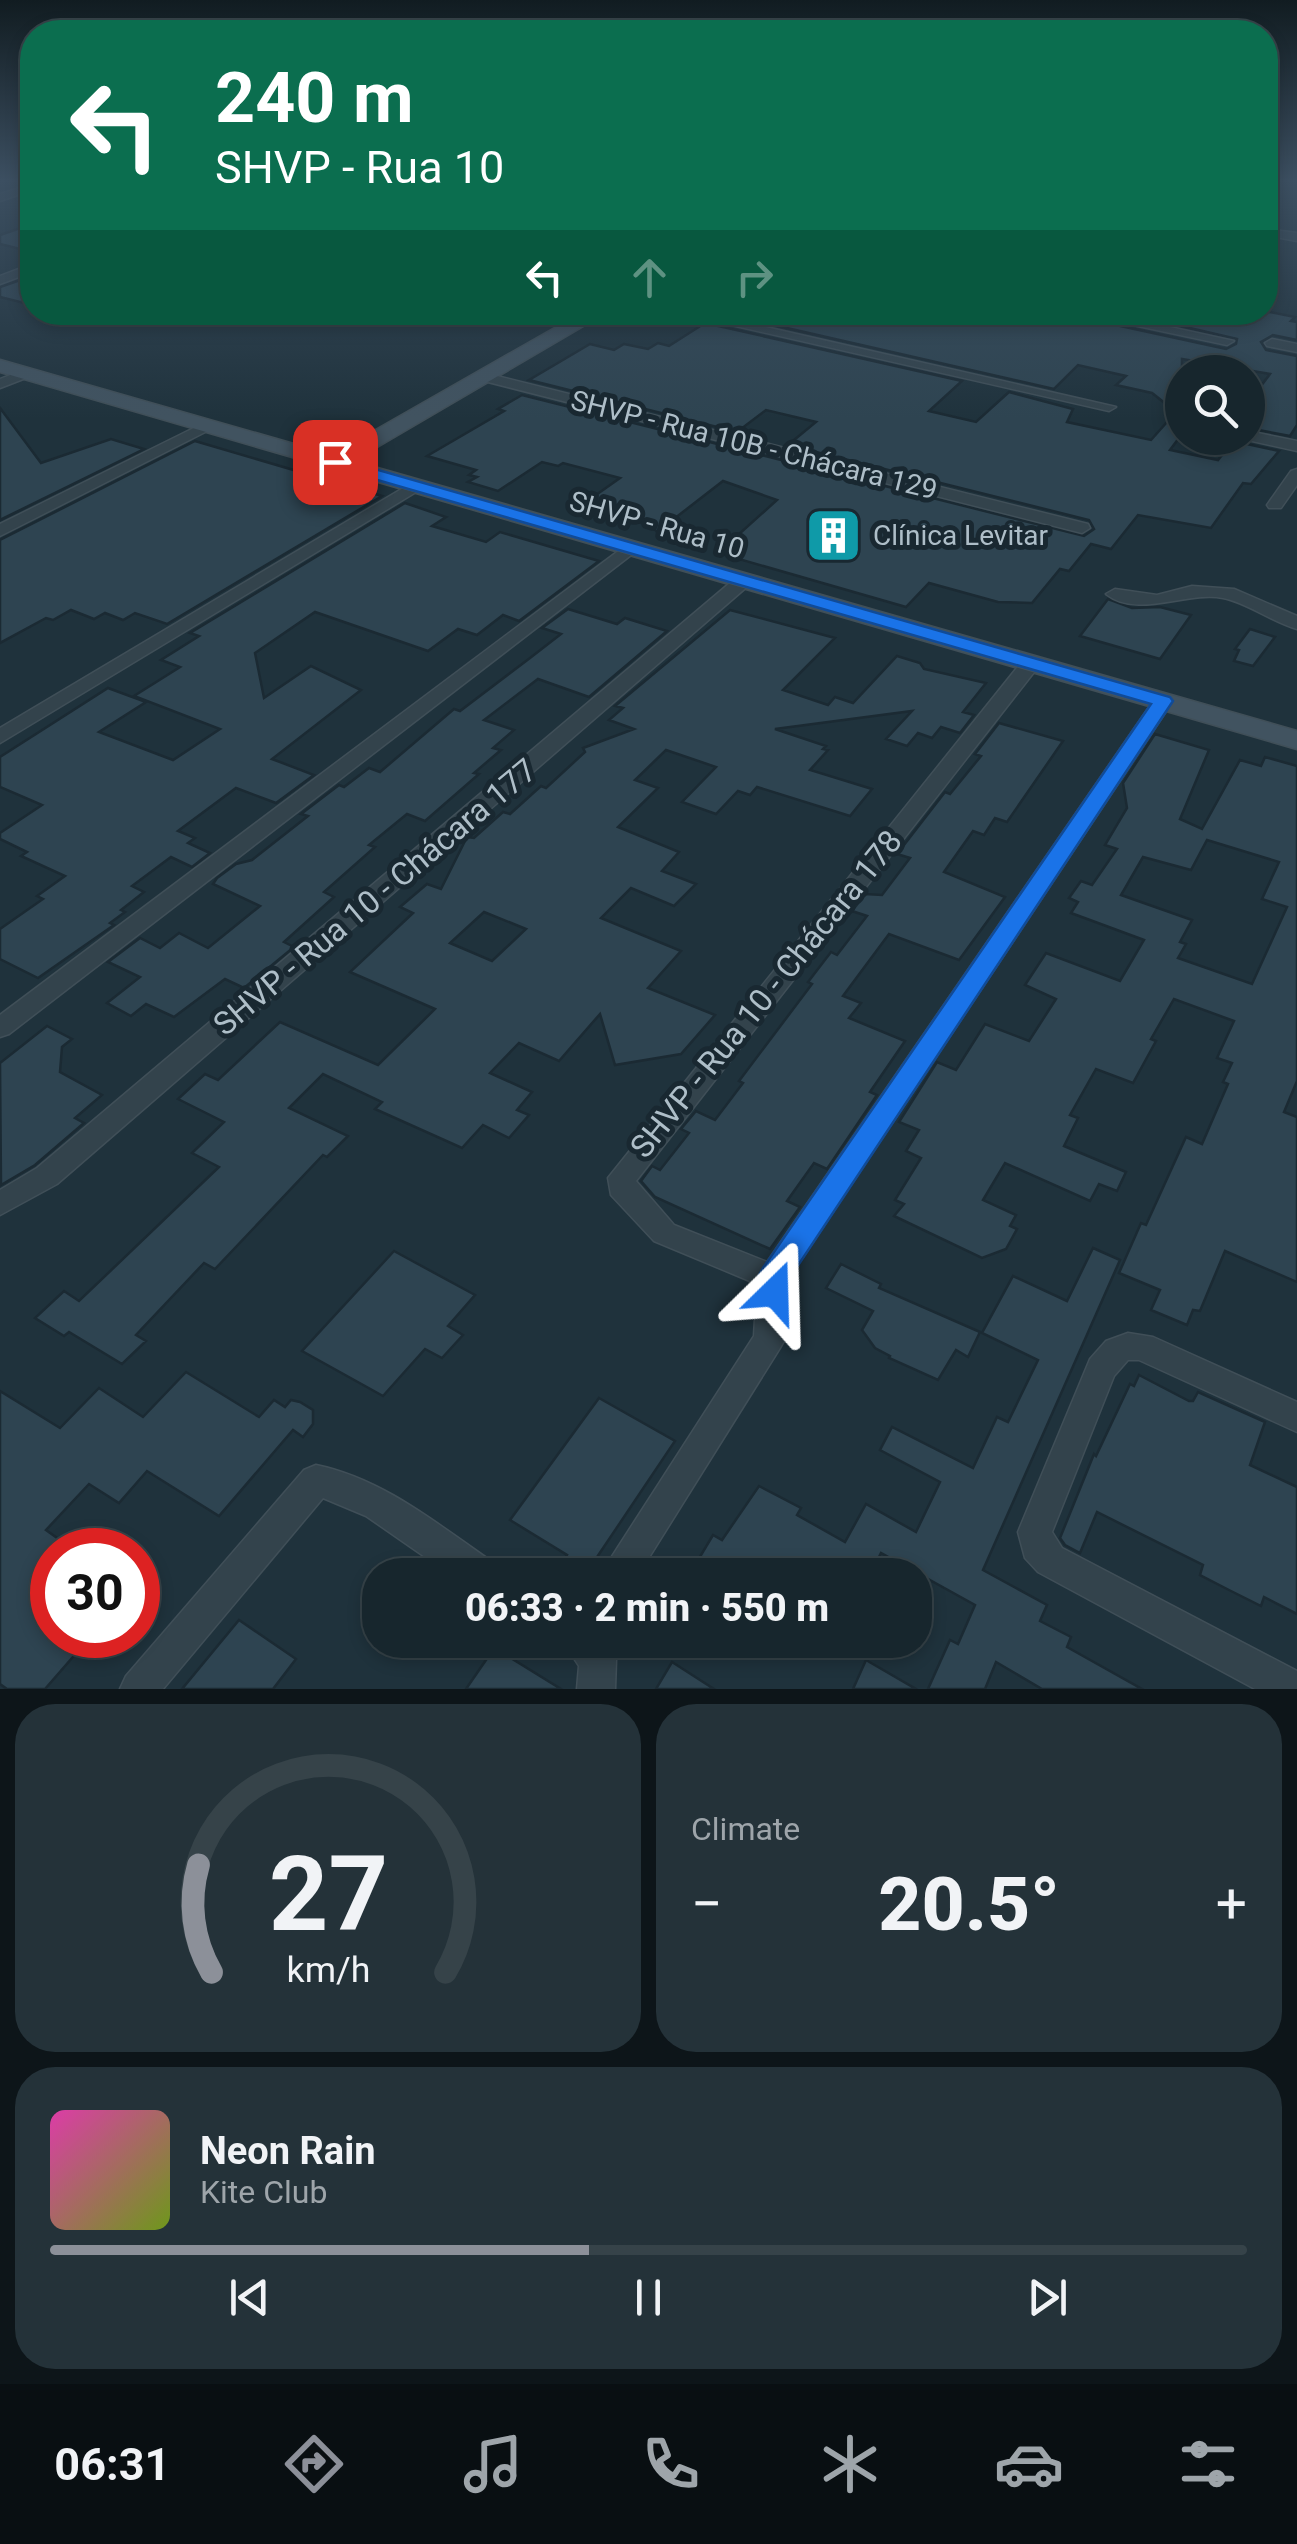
<!DOCTYPE html>
<html lang="en">
<head>
<meta charset="utf-8">
<style>
  body { margin:0; font-family:Roboto,sans-serif; background:#243239; color:#f1f3f6; height:100vh; display:flex; flex-direction:column; font-size:38px; white-space:nowrap }
  * { box-sizing:border-box; margin:0 }
  p { font-size:32px; color:#9ea5aa }
  .icon { flex:none; width:55px; height:55px; fill:none; stroke:currentColor; stroke-width:2; stroke-linecap:round; stroke-linejoin:round }
  .map { position:relative; height:1689px; overflow:hidden }
  .details { display:flex; flex-direction:column; gap:15px; padding:15px; background:#0d1519; flex:1 }
  .details>* { flex:none }
  .guide { position:absolute; left:20px; top:20px; width:1258px; height:305px; border-radius:40px; box-shadow:0 5px 15px #0003,0 0 0 2px #364349; background:#0b6e4f; color:#fff; overflow:hidden }
  .controls { position:absolute; left:1165px; top:355px; display:grid; gap:20px }
  .controls a { display:grid; place-items:center; width:100px; height:100px; border-radius:50%; background:#17262d; box-shadow:0 5px 15px #0003,0 0 0 2px #364349; font-size:50px }
  .speed { position:absolute; left:30px; top:1528px; display:flex; gap:20px; font-size:50px; font-weight:700; text-align:center }
  .speed>* { display:grid; place-content:center; width:130px; height:130px; border-radius:50%; background:#17262d; box-shadow:0 5px 15px #0003,0 0 0 2px #364349; line-height:1 }
  .speed .limit { border:15px solid #d22; background:#fff; color:#111 }
  .pin { position:absolute; display:grid; place-items:center; width:85px; height:85px; color:#fff; margin:-42px; border-radius:20px; box-shadow:0 5px 15px #0006 }
  .me { position:absolute; width:110px; margin:-55px; rotate:22deg; stroke-linejoin:round; filter:drop-shadow(0 0 8px #0008) }
  .turn { display:flex; align-items:center; gap:35px; height:210px; padding:0 30px; font-size:45px }
  .turn .icon { width:130px; height:130px; stroke-width:2.5 }
  .turn b { display:block; font-size:70px; line-height:85px }
  .lanes { display:flex; align-items:center; height:95px; padding:0 30px; background:#0003; justify-content:center; gap:50px; direction:ltr }
  .lanes .off { opacity:.35 }
  .big { font-size:75px; font-weight:800; line-height:1.1 }
  .details .widget { flex:1; display:flex; flex-direction:column; justify-content:center; gap:15px; min-width:0; padding:0 35px; border-radius:40px; background:#243239 }
  .details .dial { align-items:center; gap:0 }
  .dial svg { height:260px; overflow:visible; fill:none; stroke:#364349; stroke-width:7; stroke-linecap:round; text-anchor:middle }
  .dial text { fill:#f1f3f6; stroke:none }
  .song { display:flex; align-items:center; gap:30px }
  .cover { width:120px; height:120px; border-radius:15px; background:linear-gradient(135deg,hsl(320 70% 55%),hsl(80 70% 35%)) }
  .played { height:10px; border-radius:5px; background:linear-gradient(90deg,#8c9099 45%,#364349 45%) }
  .keys { display:flex; justify-content:space-around; direction:ltr }
  .heat { display:flex; justify-content:space-between; align-items:center; font-size:55px; direction:ltr }
  .details .tiles { flex:1; display:grid; gap:15px; grid-template-columns:1fr 1fr }
  .widget:last-child { grid-column:span 2 }
  .trip { position:absolute; left:362px; top:1558px; width:570px; height:100px; border-radius:40px; background:#17262d; box-shadow:0 5px 15px #0003,0 0 0 2px #364349; font-weight:800; line-height:100px; text-align:center }
  .menu { display:flex; height:160px; justify-content:space-around; align-items:center; background:#090f12; color:#9ea5aa }
  .menu .icon { width:70px; height:70px }
  .menu .selected { color:#8c9099 }
  .menu b { font-size:45px; color:#f1f3f6 }
  .map>svg:first-child { display:block }
  .building { fill:#2e4451; stroke:#1b2a33; stroke-width:2.5; fill-rule:evenodd }
  .lines { fill:none; stroke-linecap:round; stroke-linejoin:round }
  .street-casing { stroke:#404f58; stroke-width:3 }
  .secondary-casing { stroke:#404f58; stroke-width:3 }
  .street { fill:#33434c; fill-rule:evenodd }
  .secondary { fill:#415360; fill-rule:evenodd }
  .route { fill:#1a73e8; stroke:#114b97; stroke-width:2.5 }
  .labels { text-anchor:middle; dominant-baseline:central; stroke-width:10; stroke-linejoin:round; paint-order:stroke }
  .far-street-label { font-size:28px; fill:#aebec8; stroke:#192831 }
  .far-poi-label { font-size:28px; fill:#aebec8; stroke:#192831; text-anchor:start }
  .street-label { font-size:32px; fill:#aebec8; stroke:#192831 }
</style>
</head>
<body>
<div class="map">
<svg width="1297" height="1689" viewBox="0 0 1297 1689">
  <rect width="100%" height="100%" fill="#1f323c"/>
  <!-- building -->
  <g class="building">
    <polygon points="32,224 32,252 0,244 0,235"/>
    <polygon points="32,276 32,305 0,297 0,287"/>
    <polygon points="1056,312 1226,349 1236,344 1237,339 1121,312 1270,312 1295,317 1291,321 1297,322 1297,340 1273,335 1261,342 1266,350 1297,356 1297,425 1290,436 1248,428 1248,403 1270,374 1182,359 1182,434 1170,450 1218,460 1233,441 1279,451 1251,484 1243,483 1211,528 1138,515 1111,549 1091,544 1069,571 1060,569 1032,603 998,602 929,583 906,607 718,553 777,500 723,481 657,532 651,525 576,509 620,478 563,463 558,466 542,462 498,491 468,482 477,477 469,475 476,470 427,456 504,411 498,409 522,395 1084,536 1094,529 1089,520 788,445 816,422 766,410 737,432 529,380 590,344 614,350 624,344 648,349 658,343 669,346 705,323 962,381 929,411 976,422 1009,392 1073,409 1067,422 1151,440 1176,412 1152,393 1116,385 1126,376 1078,365 1054,389 721,313"/>
    <polygon points="0,408 41,463 111,439 144,449 0,520"/>
    <polygon points="195,441 382,496 167,624 135,613 123,620 105,613 94,619 71,610 53,620 46,618 0,643 0,540"/>
    <polygon points="405,503 446,517 432,526 486,542 500,532 599,561 519,621 503,615 477,635 458,629 428,651 315,612 255,653 264,698 311,666 361,690 272,759 314,775 276,803 236,788 178,831 195,838 188,843 210,853 192,867 171,857 132,886 144,892 121,910 125,912 110,923 114,925 38,978 0,959 0,929 43,899 37,896 65,876 21,856 27,852 0,839 0,833 42,805 0,787 0,757 108,688 146,702 99,732 173,760 220,729 134,696 180,667 161,660 199,636 190,633"/>
    <polygon points="1108,599 1132,608 1160,607 1191,615 1160,659 1080,636"/>
    <polygon points="568,609 617,624 625,618 667,631 589,697 538,679 484,720 514,730 493,748 501,750 474,773 479,774 425,821 407,814 369,845 375,847 324,892 334,897 284,942 294,947 244,988 225,979 174,1017 146,1004 131,1016 107,1003 140,977 108,962 140,938 160,948 179,933 208,948 260,906 213,884 217,878 236,864 252,860 308,816 301,814 339,785 344,787 369,768 380,772 454,709 460,711 530,658 561,634 542,628"/>
    <path d="M730,610l105,28 -52,52 45,15 7,-8 18,6 44,-47 23,7 4,6 62,14 -23,29 11,3 -14,18 -19,-6 -9,11 -14,-5 -11,13 -21,-7 26,-28 -137,18 51,17 -3,3 5,1 -18,20 62,19 -22,27 -93,-29 -7,8 -12,-4 -22,23 -34,-12 34,-35 -50,-17 -31,30 23,8 -40,39 61,25 -17,19 34,13 -22,22 -43,-18 -30,30 80,33 -33,37 67,27 -34,39 -66,11 -15,-51 -41,47 -40,-18 -29,30 42,19 -15,18 12,5 -20,23 -26,-13 -21,23 -87,-39 7,-7 -59,-28 -34,34 59,28 -21,21 -4,-2 -108,114 -11,-6 -68,72 10,6 -24,23 -53,-32 -5,4 -29,-18 29,-27 15,10 140,-134 -27,-14 32,-31 -46,-23 27,-25 13,6 62,-58 98,43 57,-56 -85,-37 63,-59 -13,-6 27,-23 14,5 26,-52 7,1 29,-26 7,2 31,-28 5,2 39,-36 -2,-4 51,-19 -25,-9 14,-12 -8,-2zM484,912l42,17 -34,32 -42,-18z"/>
    <polygon points="1250,629 1275,637 1253,666 1234,661 1239,650 1235,649"/>
    <polygon points="999,723 1063,741 1007,822 995,818 984,835 973,831 944,872 1005,897 959,960 889,934 843,996 861,1003 849,1018 905,1041 870,1092 877,1095 827,1169 814,1163 787,1201 800,1207 770,1249 655,1197 641,1181 652,1166 660,1170 689,1133 681,1129 696,1111 715,1120 743,1083 739,1081 812,984 808,982 831,952 837,955 867,916 852,911 865,894 882,895 910,858 897,854 945,792 950,794 981,756 975,754"/>
    <path d="M1155,734l54,16 -29,69 22,10 38,-69 21,6 4,-9 32,9v315l-13,31 13,5v165l-72,-31 -25,60 -7,-1 -6,15 -36,-15 9,-20 -41,-17 22,-50 5,2 40,-88 16,7 26,-60 -5,-2 9,-19 -15,-5 17,-37 -60,-22 -23,40 5,2 -23,42 -37,-14 -26,46 8,3 -14,28 62,26 -9,19 -18,-7 -9,17 -85,-38 -22,37 33,15 -6,11 7,3 -11,20 -24,9 -88,-42 10,-12 -9,-4 26,-42 -15,-7 13,-21 -20,-8 38,-60 19,8 29,-46 44,17 27,-42 -31,-14 21,-32 74,28 24,-41 -73,-27 7,-11 -9,-4 12,-17 11,4 25,-36 -12,-4 22,-37 -4,-25zM1207,840l72,22 -17,37 25,8 -35,77 -74,-26 8,-14 -6,-2 12,-22 -71,-25 22,-38 48,13z"/>
    <polygon points="47,1026 72,1039 62,1047 60,1072 102,1095 75,1118 84,1123 35,1165 1,1185 0,1063"/>
    <polygon points="1093,1248 1120,1260 983,1570 1047,1605 1040,1621 1071,1637 1067,1647 1142,1689 1042,1689 996,1662 985,1689 928,1689 950,1640 958,1644 975,1605 881,1553 870,1575 723,1575 698,1560 713,1535 722,1540 759,1486 801,1508 797,1515 845,1542 866,1504 916,1532 940,1482 880,1450 892,1427 973,1468 997,1417 1008,1422 1038,1360 982,1333 1013,1276 1067,1301"/>
    <polygon points="394,1251 475,1295 448,1326 463,1335 442,1358 425,1349 383,1396 302,1351"/>
    <polygon points="841,1264 881,1284 879,1288 980,1332 968,1357 956,1350 938,1380 889,1358 890,1356 875,1348 862,1330 873,1311 826,1288"/>
    <polygon points="186,1372 259,1417 274,1400 285,1407 291,1400 300,1402 313,1410 313,1424 303,1437 293,1430 219,1516 147,1471 119,1503 89,1484 46,1530 74,1550 52,1550 52,1635 92,1635 45,1689 7,1689 0,1684 0,1391 60,1428 99,1388 143,1417"/>
    <polygon points="1139,1375 1189,1401 1193,1401 1198,1392 1265,1422 1250,1465 1297,1487 1297,1614 1264,1597 1261,1606 1229,1590 1200,1575 1203,1565 1097,1512 1080,1553 1065,1545 1060,1538 1094,1454 1096,1456 1130,1384 1134,1386"/>
    <polygon points="599,1398 675,1441 585,1575 554,1575 567,1555 510,1520"/>
    <polygon points="239,1620 296,1659 273,1689 182,1689"/>
    <polygon points="462,1640 523,1640 511,1658 561,1689 466,1689 488,1657"/>
    <polygon points="866,1660 916,1689 853,1689"/>
    <polygon points="672,1662 714,1689 656,1689"/>
  </g>
  <g class="lines">
    <defs>
      <g id="street">
        <polygon points="32,184 32,190 0,201 0,194"/>
        <polygon points="1265,229 1297,233 1297,241 1265,235"/>
        <polygon points="32,264 32,272 0,284 0,276"/>
        <polygon points="1265,292 1275,294 1276,297 1265,300"/>
        <polygon points="674,312 700,312 1116,407 1109,411"/>
        <polygon points="1072,312 1101,312 1234,341 1227,345"/>
        <polygon points="1272,339 1297,344 1297,352 1267,346 1265,343"/>
        <polygon points="26,369 31,370 31,376 0,388 0,379"/>
        <polygon points="485,373 1088,524 1090,528 1082,533 480,380 480,374"/>
        <polygon points="204,423 217,426 0,536 0,524"/>
        <polygon points="1248,431 1297,441 1297,451 1243,439 1248,438"/>
        <polygon points="1297,469 1297,485 1281,508 1269,508 1267,505 1291,471"/>
        <polygon points="415,481 421,483 421,489 0,743 0,728"/>
        <polygon points="629,543 638,548 635,552 9,1034 0,1037 0,1015"/>
        <polygon points="743,576 749,577 749,585 57,1184 0,1215 0,1190 37,1168 737,577"/>
        <path d="M1192,586l42,3 63,27v13c-25,-7 -49,-26 -74,-31 -37,-7 -85,21 -117,-4l9,-5 42,6z"/>
        <polygon points="1031,657 1038,659 1041,663 1038,667 636,1181 674,1225 767,1262 1156,697 1163,695 1173,701 788,1279 785,1339 780,1348 638,1575 600,1575 754,1336 757,1284 654,1241 611,1195 608,1178 1024,659"/>
        <polygon points="1128,1333 1153,1337 1297,1402 1297,1432 1139,1360 1128,1360 1114,1376 1052,1532 1062,1548 1297,1671 1297,1689 1255,1689 1038,1572 1025,1558 1018,1532 1090,1359 1106,1341"/>
        <path d="M316,1465c68,14 122,60 178,98l5,12h-48l-85,-59 -43,-18 -160,191h-43l6,-13 178,-206z"/>
        <polygon points="562,1640 605,1640 616,1660 615,1689 577,1689 579,1666"/>
      </g>
      <polygon id="secondary" points="583,312 607,312 353,461 1297,731 1297,749 0,372 0,360 332,455"/>
    </defs>
    <!-- street casing -->
    <use href="#street" class="street-casing"/>
    <!-- secondary casing -->
    <use href="#secondary" class="secondary-casing"/>
    <!-- street -->
    <use href="#street" class="street"/>
    <!-- secondary -->
    <use href="#secondary" class="secondary"/>
  </g>
  <!-- sky -->
  <linearGradient id="sky" x2="0" y2="1"><stop stop-color="#111c21"/><stop offset="0.43" stop-color="#3c4f61"/><stop offset="1" stop-color="#3c4f61" stop-opacity="0"/></linearGradient>
  <rect width="1297" height="419" fill="url(#sky)"/>
  <!-- route -->
  <polygon class="route" points="329,459 340,459 1170,697 1173,701 789,1279 790,1292 786,1301 775,1305 764,1301 758,1277 763,1268 1151,704 329,466"/>
  <!-- icons -->
  <defs>
    <symbol id="building-square" viewBox="-11 -11 22 22"><rect x="-9" y="-9" width="18" height="18" rx="4" fill="#0f9aa8" stroke="#192831"/><path d="M-4-6H4V6H1V3H-1V6H-4ZM-2.5-4.3h1.7v1.8h-1.7ZM.8-4.3h1.7v1.8H.8ZM-2.5-1h1.7V.8h-1.7ZM.8-1h1.7V.8H.8Z" fill="#fff"/></symbol>
  </defs>
  <g fill-rule="evenodd">
    <use href="#building-square" x="802" y="504" width="63" height="63"/>
  </g>
  <g class="labels">
    <!-- far-street labels -->
    <g class="far-street-label">
      <text transform="translate(754 445) rotate(14)">SHVP - Rua 10B - Chácara 129</text>
      <text transform="translate(657 525) rotate(16)">SHVP - Rua 10</text>
    </g>
    <!-- far-poi labels -->
    <g class="far-poi-label">
      <text x="873" y="535">Clínica Levitar</text>
    </g>
    <!-- street labels -->
    <g class="street-label">
      <text transform="translate(375 897) rotate(-40)">SHVP - Rua 10 - Chácara 177</text>
      <text transform="translate(766 994) rotate(-51)">SHVP - Rua 10 - Chácara 178</text>
    </g>
  </g>
</svg>
<div class="controls">
<a><svg class="icon" aria-label="search" viewBox="0 0 24 24"><circle cx="10" cy="10" r="6"/><path d="M15 15l6 6"/></svg></a>
</div>
<div class="speed"><div class="limit">30</div></div>
<div class="pin" style="left:335px;top:462px;background:#d93025"><svg class="icon" aria-label="arrive" viewBox="0 0 24 24"><path d="M6 21V4h12l-3 4 3 4H6"/></svg></div>
<svg class="me" style="left:775px;top:1292px" viewBox="-20 -20 40 40"><path d="M0-17L14 15 0 8-14 15z" fill="#1a73e8" stroke="#fff" stroke-width="4"/></svg>
<div class="trip">06:33 · 2 min · 550 m</div>
<div class="guide">
<div class="turn"><svg class="icon" aria-label="left" viewBox="0 0 24 24"><path d="M17 20v-9H6M10 6l-5 5 5 5"/></svg><div><b>240 m</b>SHVP - Rua 10</div></div>
<div class="lanes"><svg class="icon" aria-label="left" viewBox="0 0 24 24"><path d="M17 20v-9H6M10 6l-5 5 5 5"/></svg><svg class="icon off" aria-label="ahead" viewBox="0 0 24 24"><path d="M12 20V5M6 11l6-6 6 6"/></svg><svg class="icon off" aria-label="right" viewBox="0 0 24 24"><path d="M7 20v-9h11M14 6l5 5-5 5"/></svg></div>
</div>
</div>
<section class="details">
<div class="tiles">
<div class="widget dial"><svg viewBox="0 0 100 80">
<path d="M14 69A42 42 0 1 1 86 69"/>
<path d="M14 69A42 42 0 0 1 10 36" stroke="#8c9099"/>
<text x="50" y="56" font-size="32" font-weight="700">27</text>
<text x="50" y="72" font-size="11">km/h</text>
</svg></div>
<div class="widget"><p>Climate</p>
<div class="heat"><a>−</a><b class="big">20.5°</b><a>+</a></div>
</div>
<div class="widget">
<div class="song"><i class="cover"></i><div><b>Neon Rain</b><p>Kite Club</p></div></div>
<div class="played"></div>
<div class="keys"><svg class="icon" aria-label="previous" viewBox="0 0 24 24"><path d="M18 5L8 12l10 7zM5 5v14"/></svg><svg class="icon" aria-label="pause" viewBox="0 0 24 24"><path d="M8 5v14M16 5v14"/></svg><svg class="icon" aria-label="next" viewBox="0 0 24 24"><path d="M6 5l10 7-10 7zM19 5v14"/></svg></div>
</div>
</div>
</section>
<nav class="menu">
<b>06:31</b>
<svg class="icon selected" aria-label="directions" viewBox="0 0 24 24"><path d="M12 3l9 9-9 9-9-9zM9 14v-3h6M13 9l2 2-2 2"/></svg>
<svg class="icon" aria-label="music" viewBox="0 0 24 24"><path d="M9 18V5l10-2v13"/><circle cx="6" cy="18" r="3"/><circle cx="16" cy="16" r="3"/></svg>
<svg class="icon" aria-label="phone" viewBox="0 0 24 24"><path d="M5 4h4l2 5-3 2q2 4 5 5l2-3 5 2v4C11 20 4 13 5 4z"/></svg>
<svg class="icon" aria-label="climate" viewBox="0 0 24 24"><path d="M12 3v18M4 7l16 10M4 17L20 7"/></svg>
<svg class="icon" aria-label="car" viewBox="0 0 24 24"><path d="M5 17H2v-5l4-1 3-4h7l3 4 3 1v5h-3M9 17h6M6 11h13"/><circle cx="7" cy="17" r="2"/><circle cx="17" cy="17" r="2"/></svg>
<svg class="icon" aria-label="filters" viewBox="0 0 24 24"><path d="M4 7h16M4 17h16"/><circle cx="9" cy="7" r="2"/><circle cx="15" cy="17" r="2"/></svg>
</nav>
</body>
</html>
